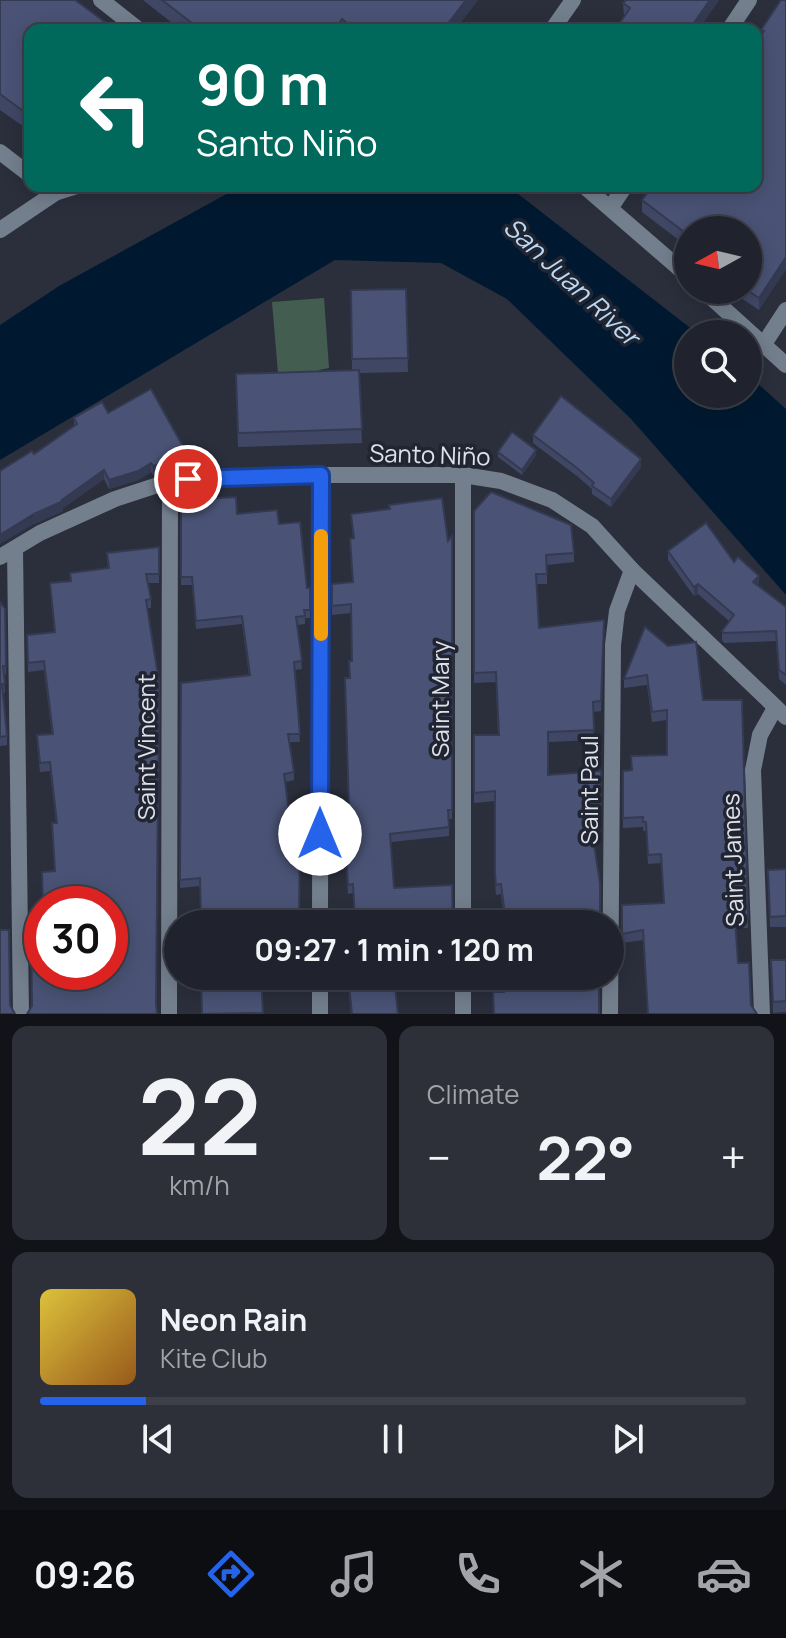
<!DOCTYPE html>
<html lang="en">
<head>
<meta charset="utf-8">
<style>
  body { margin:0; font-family:Manrope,sans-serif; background:#2d2f39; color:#f1f3f6; height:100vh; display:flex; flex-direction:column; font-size:30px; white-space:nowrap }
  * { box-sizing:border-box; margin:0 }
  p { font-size:26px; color:#a2a4aa }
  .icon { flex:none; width:44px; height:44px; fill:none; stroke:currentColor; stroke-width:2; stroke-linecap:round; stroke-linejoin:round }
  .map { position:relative; height:1014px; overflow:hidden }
  .sheet { display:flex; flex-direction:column; gap:12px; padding:12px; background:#121319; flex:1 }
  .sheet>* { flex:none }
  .top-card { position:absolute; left:24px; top:24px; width:738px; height:168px; border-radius:16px; box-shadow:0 4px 20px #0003,0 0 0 2px #3d4049; background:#00695c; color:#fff; overflow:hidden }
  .needle { width:52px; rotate:262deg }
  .tools { position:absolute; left:674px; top:216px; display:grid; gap:16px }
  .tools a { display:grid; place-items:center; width:88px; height:88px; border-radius:50%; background:#20232d; box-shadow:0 4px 20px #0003,0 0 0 2px #3d4049; font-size:40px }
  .speed { position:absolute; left:24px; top:886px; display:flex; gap:16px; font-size:40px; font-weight:700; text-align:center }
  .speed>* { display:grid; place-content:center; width:104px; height:104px; border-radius:50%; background:#20232d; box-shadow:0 4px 20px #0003,0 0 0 2px #3d4049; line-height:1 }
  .speed .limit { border:12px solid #d22; background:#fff; color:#111 }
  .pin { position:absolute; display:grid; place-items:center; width:68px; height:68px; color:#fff; margin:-34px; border:4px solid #fff; border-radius:50%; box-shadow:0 2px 8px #0007 }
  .me { position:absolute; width:88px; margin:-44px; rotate:0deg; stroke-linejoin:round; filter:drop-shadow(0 0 6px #0008) }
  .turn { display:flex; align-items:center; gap:28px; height:168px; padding:0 40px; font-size:36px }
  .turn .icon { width:104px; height:104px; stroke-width:2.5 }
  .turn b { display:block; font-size:56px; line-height:68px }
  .big { font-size:60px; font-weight:700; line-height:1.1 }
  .sheet .tile { flex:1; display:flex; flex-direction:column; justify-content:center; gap:12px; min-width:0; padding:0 28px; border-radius:16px; background:#2d2f39 }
  .sheet .dial { align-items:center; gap:0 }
  .dial b { font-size:104px; line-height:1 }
  .song { display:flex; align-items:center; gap:24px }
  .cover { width:96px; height:96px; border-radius:12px; background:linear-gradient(135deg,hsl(50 70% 55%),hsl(30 70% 35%)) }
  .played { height:8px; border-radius:4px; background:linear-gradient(90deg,#2563eb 15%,#3d4049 15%) }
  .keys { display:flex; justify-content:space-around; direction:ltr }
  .heat { display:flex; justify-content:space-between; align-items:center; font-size:44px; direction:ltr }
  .sheet .tiles { flex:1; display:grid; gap:12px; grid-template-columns:1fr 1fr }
  .tile:last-child { grid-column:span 2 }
  .trip { position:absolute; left:164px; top:910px; width:460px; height:80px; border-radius:40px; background:#20232d; box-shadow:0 4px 20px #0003,0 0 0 2px #3d4049; font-weight:700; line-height:80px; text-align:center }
  .tabs { display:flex; height:128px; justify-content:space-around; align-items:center; background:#0d0e12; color:#a2a4aa }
  .tabs .icon { width:56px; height:56px }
  .tabs .selected { color:#2563eb }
  .tabs b { font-size:36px; color:#f1f3f6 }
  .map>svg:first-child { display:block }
  .green { fill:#435e51 }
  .water { fill:#001930 }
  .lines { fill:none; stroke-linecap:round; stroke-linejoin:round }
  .minor { stroke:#747f8e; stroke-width:16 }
  .wall { fill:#404765 }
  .shaded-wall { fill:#343a52 }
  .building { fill:#4a5375; stroke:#343a52; stroke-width:2 }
  .route-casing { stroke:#184099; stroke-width:20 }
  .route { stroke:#2563eb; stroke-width:14 }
  .slow { stroke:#f59e0b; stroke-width:14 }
  .labels { text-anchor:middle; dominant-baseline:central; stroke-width:7; stroke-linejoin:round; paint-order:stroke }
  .street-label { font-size:24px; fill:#dee1e9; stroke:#212531 }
  .water-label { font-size:26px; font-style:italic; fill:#bad9f6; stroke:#212531 }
</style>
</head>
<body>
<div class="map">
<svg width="786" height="1014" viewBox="0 0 786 1014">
  <rect width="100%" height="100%" fill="#2b2f3c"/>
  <!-- green -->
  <polygon class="green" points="324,298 329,368 319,370 320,382 279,385 272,302"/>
  <!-- water -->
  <polygon class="water" points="241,186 508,186 698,334 688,334 688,394 748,394 748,375 786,409 786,595 631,419 507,299 441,263 335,260 0,460 0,325 59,286"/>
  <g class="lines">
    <!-- minor -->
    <g class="minor">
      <polyline points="101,0 139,30"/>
      <polyline points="552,30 573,0"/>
      <polyline points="729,30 749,0"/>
      <polyline points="0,152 30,175"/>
      <polyline points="584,186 688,276"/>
      <polyline points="611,207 625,186"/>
      <polyline points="0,230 55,193 77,186"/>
      <polyline points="703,290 786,365"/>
      <polyline points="764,344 786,310"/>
      <polyline points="15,549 21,1014"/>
      <polyline points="0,557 40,533 115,499 170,481 321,475 463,475 501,481 552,500 592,526 632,570 786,717"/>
      <polyline points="320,924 321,475"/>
      <polyline points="463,924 463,475"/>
      <polyline points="169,1014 170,481"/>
      <polyline points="320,1014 320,976"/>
      <polyline points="463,1014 463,976"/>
      <polyline points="610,1014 613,645 617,611 632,570"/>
      <polyline points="762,1014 753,770 760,735 775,708"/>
    </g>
  </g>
  <!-- wall -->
  <g class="wall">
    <polygon points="0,0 30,30 30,131 0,110"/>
    <polygon points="143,0 478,0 455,30 181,30"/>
    <polygon points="719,0 698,30 615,30 624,16 623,3"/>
    <polygon points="786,0 786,269 759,310 729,290 748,290 688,230 688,247 642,212 642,200 756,186 761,30"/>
    <polygon points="406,289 408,372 359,373 362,443 238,447 236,374 352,370 351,290"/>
    <polygon points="108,413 186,461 171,470 153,475 151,472 138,480 109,489 104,479 63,508 63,511 34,524 34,454 74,426 74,418"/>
    <polygon points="533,435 641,467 611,507 592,494 592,489 577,476 533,443"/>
    <polygon points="498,452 536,455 522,475 498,457"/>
    <polygon points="181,500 279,524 307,588 310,588 310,618 305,618 305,624 297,625 302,669 294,670 300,742 289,742 294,772 294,780 285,782 200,886 180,888 181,683 249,675 242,624 196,629 192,585 181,585"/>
    <polygon points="474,511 574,553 574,562 547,565 547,584 536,584 539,628 604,620 601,711 593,712 594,740 548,742 548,775 601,771 600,829 592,829 600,924 504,924 501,894 496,895 495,883 495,801 474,803 474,735 498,735 496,682 474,683"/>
    <polygon points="351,514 448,541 452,536 452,819 449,819 449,836 391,842 353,893 348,894 345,853 342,853 341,819 349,809 349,678 352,661 351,613 332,615 332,584 353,582 353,538"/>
    <polygon points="159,547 159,583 148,583 151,599 151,608 148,608 156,1004 32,1006 42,972 54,871 56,823 50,771 40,772 37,744 37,735 52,734 44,670 28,672 27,635 54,632 50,583 70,581 70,573 108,569 107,553"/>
    <polygon points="668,551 734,562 759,585 758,586 786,607 786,685 779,679 776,641 724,643 722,640 722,631 729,621 698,594 694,596 668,560"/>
    <polygon points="0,602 5,609 6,675 4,675 5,693 3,693 7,736 7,745 0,746"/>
    <polygon points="645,627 703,700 742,700 748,928 736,928 738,963 751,1005 643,940 622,943 622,905 664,903 661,863 648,864 646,831 643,831 643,827 623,828 623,771 632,770 667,755 667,720 652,722 647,685 624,688 624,679"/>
    <polygon points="786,869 786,927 770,927 768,870"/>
    <polygon points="771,960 786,960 786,1012 773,1013"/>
    <polygon points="201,976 308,976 308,984 261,984 263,1014 202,1014"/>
    <polygon points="347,976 453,976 452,980 395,986 398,1014 351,1014"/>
  </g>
  <!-- shaded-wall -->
  <g class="shaded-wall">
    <polygon points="466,0 478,0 455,30 443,30"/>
    <polygon points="710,0 719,0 698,30 689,30"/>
    <polygon points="342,19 342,30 334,30"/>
    <polygon points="786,257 786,269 759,310 759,298"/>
    <polygon points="536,450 536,455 522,475 522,470"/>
    <polygon points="186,452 186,461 171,470 153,475 153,466"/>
    <polygon points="641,459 641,467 611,507 611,499"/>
    <polygon points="151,463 151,472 138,480 109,489 109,480"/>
    <polygon points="104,470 104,479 63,508 63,511 34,524 0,544 0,535 62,500"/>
    <polygon points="759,576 759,585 753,592 753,582"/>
    <polygon points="698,584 698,594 694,596 694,587"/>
  </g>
  <!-- building -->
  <g class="building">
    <polygon points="0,0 75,0 116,30 30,30 30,116 0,94"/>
    <polygon points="162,0 466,0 443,30 356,30 342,19 334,30 188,30 193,24"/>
    <polygon points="626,0 710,0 689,30 615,30 630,8 623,3"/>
    <polygon points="781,0 786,0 786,257 759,298 747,290 748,230 688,230 688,235 642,200 653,186 756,186 756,44 764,31 761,30"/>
    <polygon points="406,289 408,358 352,359 351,290"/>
    <polygon points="359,370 362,429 238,433 236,374"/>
    <polygon points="151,389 186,452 171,461 153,466 151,463 138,471 109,480 104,470 62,500 63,501 34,514 0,535 0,471 32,451 34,454 77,424 74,418 102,402 108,413"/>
    <polygon points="561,396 641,459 611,499 592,486 594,483 577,468 533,435"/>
    <polygon points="512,432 536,450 522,470 498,452"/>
    <polygon points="491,492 571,525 574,553 546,555 547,574 536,574 539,628 604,620 601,701 593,702 594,730 548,732 548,775 601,771 600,819 590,819 600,883 600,924 506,924 501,884 496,885 495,873 495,791 474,793 474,735 499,735 496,672 474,673 474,511"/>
    <polygon points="236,497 237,514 277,510 279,524 300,522 307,588 310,588 310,610 304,610 305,616 296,617 302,661 294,662 300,734 288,734 294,772 284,774 290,819 293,819 294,833 300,833 299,924 201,924 200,878 180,880 181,683 250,675 242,616 196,621 192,577 181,577 181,500"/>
    <polygon points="442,498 448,541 452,536 452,810 448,810 449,827 390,834 394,888 452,885 453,924 355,924 353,884 348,885 345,844 342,844 341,810 349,809 345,678 350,678 349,661 352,661 351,604 332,606 332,584 353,582 350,539 354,538 351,514 390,509 389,505"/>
    <polygon points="706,523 734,562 738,557 759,576 753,582 786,607 786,675 779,670 776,631 724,633 722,631 734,615 698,584 694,587 668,551"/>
    <polygon points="159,547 159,574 146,574 151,599 146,600 159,682 156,1004 157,1014 27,1014 32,1006 31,929 42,928 42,972 110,972 110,904 43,904 42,872 55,871 52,823 57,823 50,762 40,763 37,735 53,734 44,661 28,663 27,635 55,632 50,583 71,581 70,573 109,568 107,553"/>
    <polygon points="0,602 5,609 6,666 3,666 5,684 2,684 7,736 0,737"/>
    <polygon points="645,627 668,646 696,642 703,700 742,700 748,918 735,919 738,963 749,963 751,1005 757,1014 648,1014 643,930 622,934 622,905 664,903 661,854 648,855 646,822 643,822 643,817 623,818 623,771 632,770 631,756 667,755 667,710 652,712 647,675 624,679"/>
    <polygon points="786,869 786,916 770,917 768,870"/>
    <polygon points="0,930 9,930 10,1005 15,1014 0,1014"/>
    <polygon points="771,960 786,960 786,1001 773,1002"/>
    <polygon points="201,976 261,976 263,1013 202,1014"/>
    <polygon points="348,976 404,976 394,977 398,1014 352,1014"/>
    <polygon points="502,976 599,976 599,1014 494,1014 493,992 504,992"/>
  </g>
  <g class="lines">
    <defs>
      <polyline id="route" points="188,479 321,475 320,834"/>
    </defs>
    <!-- route casing -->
    <use href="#route" class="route-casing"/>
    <!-- route -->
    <use href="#route" class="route"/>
    <!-- slow -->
    <polyline class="slow" points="321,634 321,536"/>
  </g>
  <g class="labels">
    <!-- street labels -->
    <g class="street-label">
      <text transform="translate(430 454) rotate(2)">Santo Niño</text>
      <text transform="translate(439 699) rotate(-90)">Saint Mary</text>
      <text transform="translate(145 747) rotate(-90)">Saint Vincent</text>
      <text transform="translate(588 790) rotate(-90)">Saint Paul</text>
      <text transform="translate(732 860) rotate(-92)">Saint James</text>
    </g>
    <!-- water labels -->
    <g class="water-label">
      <text transform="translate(572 281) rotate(43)">San Juan River</text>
    </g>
  </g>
</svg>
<div class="tools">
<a><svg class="needle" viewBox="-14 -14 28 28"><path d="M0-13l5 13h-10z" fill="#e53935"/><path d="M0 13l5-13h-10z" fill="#a2a4aa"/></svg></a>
<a><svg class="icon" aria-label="search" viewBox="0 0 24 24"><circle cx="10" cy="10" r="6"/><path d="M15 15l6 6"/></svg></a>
</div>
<div class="speed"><div class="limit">30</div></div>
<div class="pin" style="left:188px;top:479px;background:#d93025"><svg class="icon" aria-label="arrive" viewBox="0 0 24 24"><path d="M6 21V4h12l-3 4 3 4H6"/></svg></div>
<svg class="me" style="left:320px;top:834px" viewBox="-20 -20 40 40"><circle r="19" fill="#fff"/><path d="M0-13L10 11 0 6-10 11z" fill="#2563eb"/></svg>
<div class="trip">09:27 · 1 min · 120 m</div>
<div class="top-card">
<div class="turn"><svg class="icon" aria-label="left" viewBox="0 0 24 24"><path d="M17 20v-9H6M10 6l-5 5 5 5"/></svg><div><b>90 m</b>Santo Niño</div></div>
</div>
</div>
<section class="sheet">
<div class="tiles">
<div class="tile dial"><b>22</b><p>km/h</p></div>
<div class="tile"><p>Climate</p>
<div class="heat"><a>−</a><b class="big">22°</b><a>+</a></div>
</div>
<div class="tile">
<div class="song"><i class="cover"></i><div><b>Neon Rain</b><p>Kite Club</p></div></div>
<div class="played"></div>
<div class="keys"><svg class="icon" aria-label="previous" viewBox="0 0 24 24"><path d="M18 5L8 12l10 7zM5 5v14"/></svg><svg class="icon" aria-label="pause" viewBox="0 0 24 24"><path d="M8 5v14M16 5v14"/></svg><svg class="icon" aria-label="next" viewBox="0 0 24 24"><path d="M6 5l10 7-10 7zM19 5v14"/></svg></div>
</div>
</div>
</section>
<nav class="tabs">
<b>09:26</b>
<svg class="icon selected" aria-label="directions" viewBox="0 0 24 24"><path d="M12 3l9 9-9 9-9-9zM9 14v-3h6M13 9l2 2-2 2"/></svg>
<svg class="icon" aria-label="music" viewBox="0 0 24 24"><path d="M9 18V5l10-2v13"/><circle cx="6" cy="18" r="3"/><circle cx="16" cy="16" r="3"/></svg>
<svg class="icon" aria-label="phone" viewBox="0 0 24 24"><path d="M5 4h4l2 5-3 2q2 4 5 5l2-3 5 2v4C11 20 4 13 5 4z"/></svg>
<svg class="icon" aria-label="climate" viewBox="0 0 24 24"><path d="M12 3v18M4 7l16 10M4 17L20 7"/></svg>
<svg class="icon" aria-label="car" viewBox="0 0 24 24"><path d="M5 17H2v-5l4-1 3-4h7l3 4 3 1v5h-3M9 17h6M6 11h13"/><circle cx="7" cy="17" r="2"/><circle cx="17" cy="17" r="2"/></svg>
</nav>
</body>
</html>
